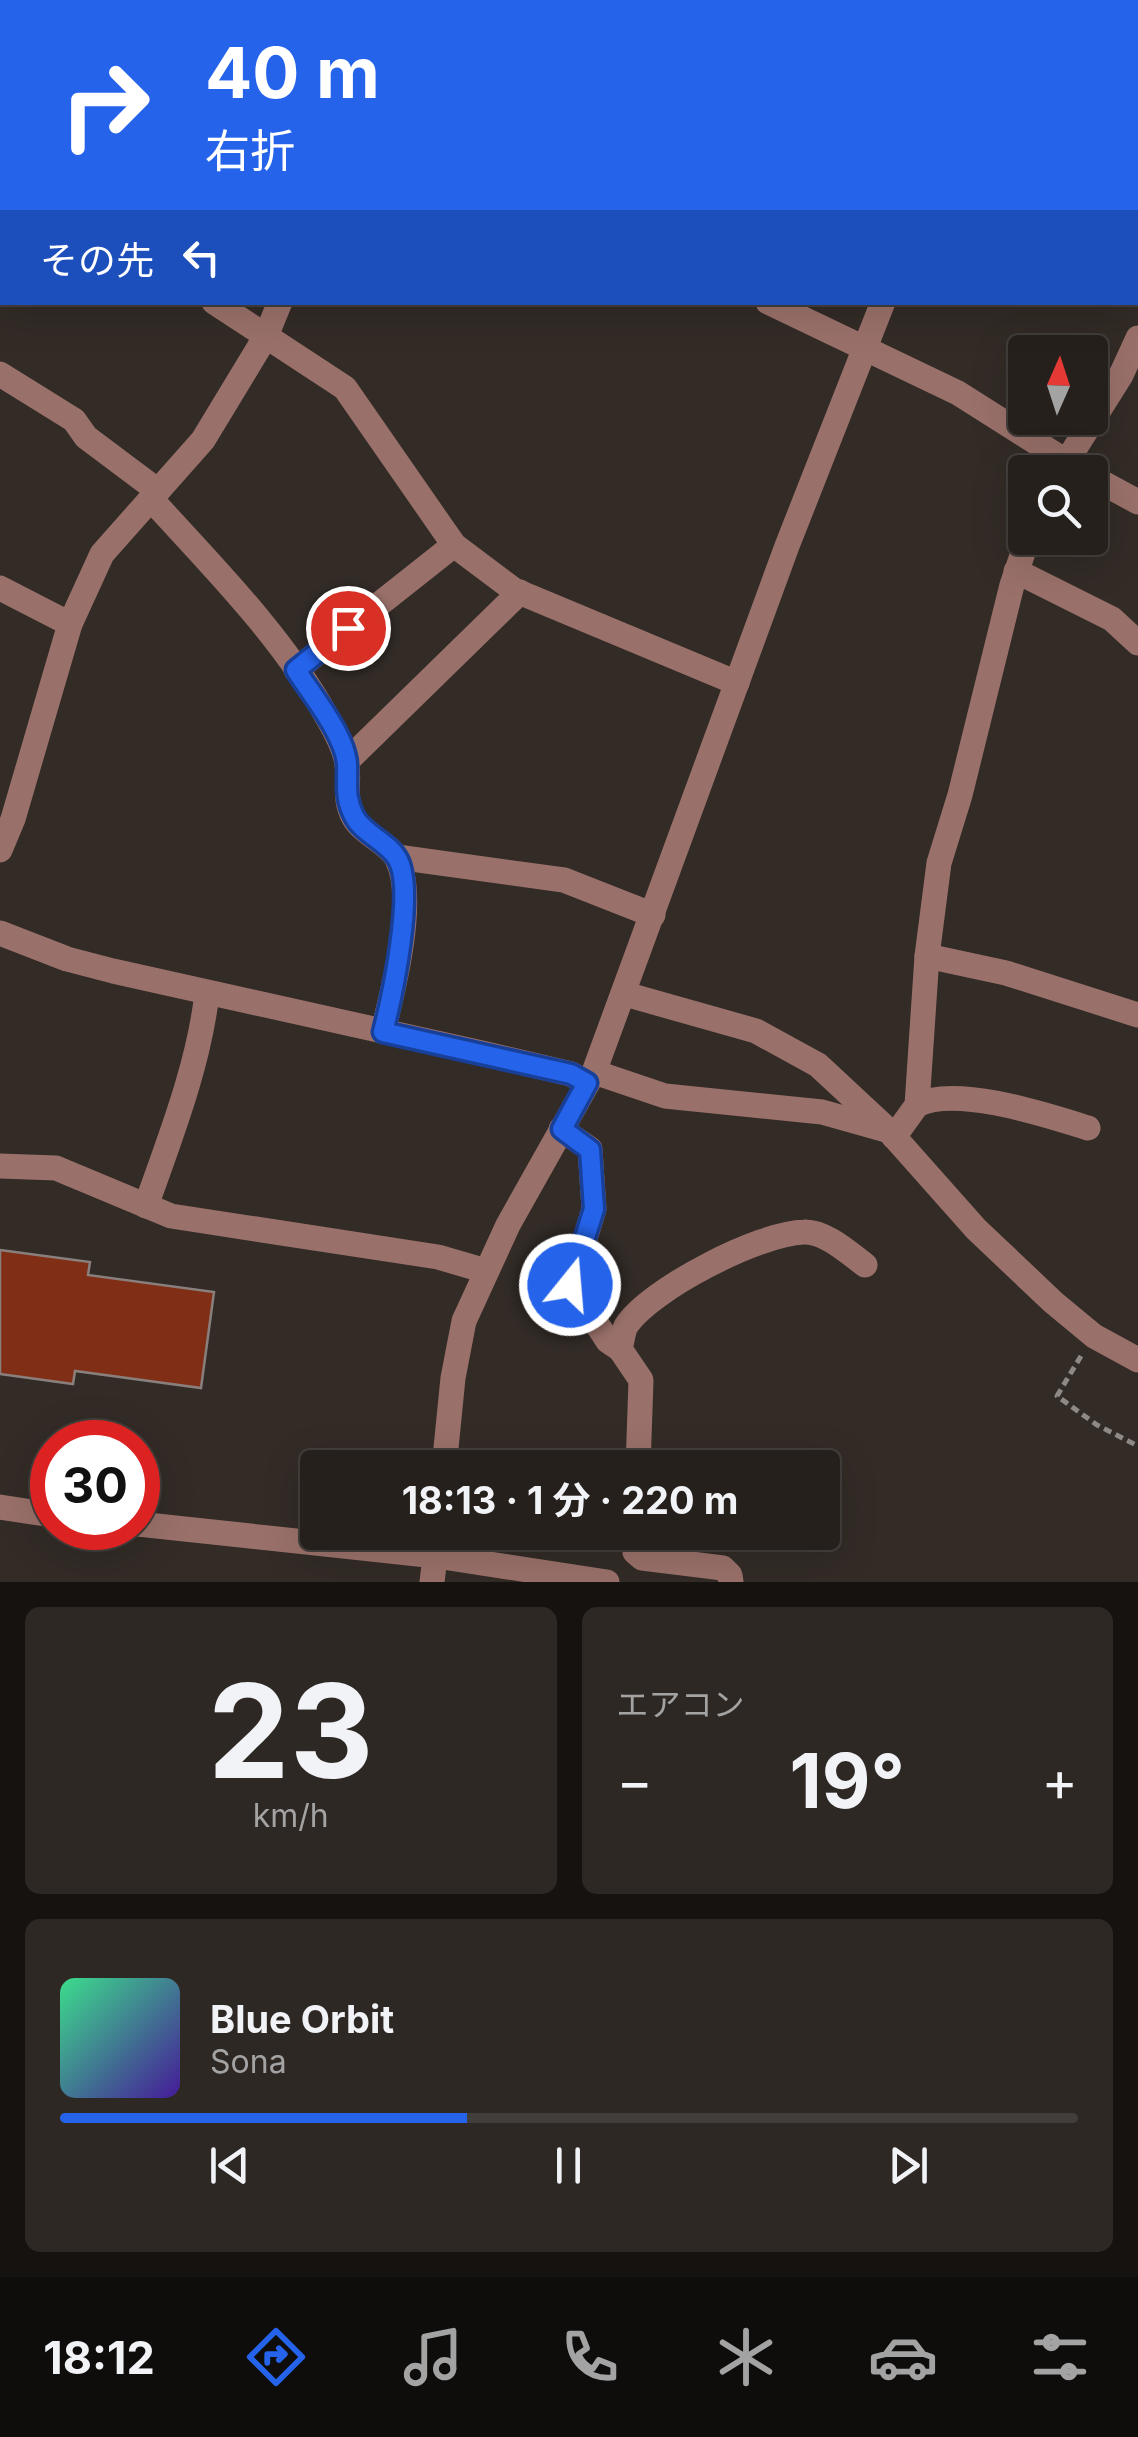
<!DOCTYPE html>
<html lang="ja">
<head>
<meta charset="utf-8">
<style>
  body { margin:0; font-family:Inter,"Noto Sans JP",sans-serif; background:#2e2825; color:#f1f3f6; height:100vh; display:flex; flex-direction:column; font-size:38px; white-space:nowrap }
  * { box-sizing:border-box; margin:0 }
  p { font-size:32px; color:#a4a3a3 }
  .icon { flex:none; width:55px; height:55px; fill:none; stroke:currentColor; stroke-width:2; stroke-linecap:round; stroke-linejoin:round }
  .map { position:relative; height:1582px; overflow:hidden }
  .details { display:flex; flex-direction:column; gap:25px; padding:25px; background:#15120f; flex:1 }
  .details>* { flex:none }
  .banner { position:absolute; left:0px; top:0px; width:1140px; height:305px; box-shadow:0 10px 40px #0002,0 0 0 2px #423e3b; background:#2563eb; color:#fff; overflow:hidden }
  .needle { width:65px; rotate:3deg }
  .buttons { position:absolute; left:1008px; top:335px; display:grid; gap:20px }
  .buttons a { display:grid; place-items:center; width:100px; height:100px; border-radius:10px; background:#26201c; box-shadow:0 10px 40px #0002,0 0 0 2px #423e3b; font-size:50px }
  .speed { position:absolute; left:30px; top:1420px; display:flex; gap:20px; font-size:50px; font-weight:700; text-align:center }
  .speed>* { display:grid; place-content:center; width:130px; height:130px; border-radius:50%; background:#26201c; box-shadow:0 10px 40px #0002,0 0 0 2px #423e3b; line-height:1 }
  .speed .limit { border:15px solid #d22; background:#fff; color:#111 }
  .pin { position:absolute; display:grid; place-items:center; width:85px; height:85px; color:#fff; margin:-42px; border:5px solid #fff; border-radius:50%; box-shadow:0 2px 10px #0007 }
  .me { position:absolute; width:110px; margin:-55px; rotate:17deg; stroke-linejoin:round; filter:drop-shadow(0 0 8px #0008) }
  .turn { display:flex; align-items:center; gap:35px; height:210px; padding:0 40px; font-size:45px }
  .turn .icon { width:130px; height:130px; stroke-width:2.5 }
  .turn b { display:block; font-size:70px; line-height:85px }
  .then { display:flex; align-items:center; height:95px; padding:0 40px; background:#0003; gap:20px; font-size:38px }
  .big { font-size:75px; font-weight:700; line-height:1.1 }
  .details .widget { flex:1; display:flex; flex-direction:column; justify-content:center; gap:15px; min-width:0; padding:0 35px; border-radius:15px; background:#2e2825 }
  .details .dial { align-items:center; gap:0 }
  .dial b { font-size:130px; line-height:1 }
  .song { display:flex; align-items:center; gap:30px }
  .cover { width:120px; height:120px; border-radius:15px; background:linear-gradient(135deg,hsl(150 70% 55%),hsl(260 70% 35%)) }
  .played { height:10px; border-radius:5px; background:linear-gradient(90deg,#2563eb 40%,#423e3b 40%) }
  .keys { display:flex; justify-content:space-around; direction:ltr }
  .heat { display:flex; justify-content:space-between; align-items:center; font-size:55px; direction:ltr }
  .details .tiles { flex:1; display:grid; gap:25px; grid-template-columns:1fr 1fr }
  .widget:last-child { grid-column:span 2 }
  .trip { position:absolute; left:300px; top:1450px; width:540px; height:100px; border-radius:10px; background:#26201c; box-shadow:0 10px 40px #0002,0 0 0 2px #423e3b; font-weight:700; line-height:100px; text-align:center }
  .tabs { display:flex; height:160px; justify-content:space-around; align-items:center; background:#0f0d0b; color:#a4a3a3 }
  .tabs .icon { width:70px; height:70px }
  .tabs .current { color:#2563eb }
  .tabs b { font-size:45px; color:#f1f3f6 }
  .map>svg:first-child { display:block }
  .building { fill:#802f16; stroke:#897f7c; stroke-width:2.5 }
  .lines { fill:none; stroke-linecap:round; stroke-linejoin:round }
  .path { stroke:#8f8985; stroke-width:5; stroke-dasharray:8 5; stroke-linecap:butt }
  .minor { stroke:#9a716a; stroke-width:25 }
  .route-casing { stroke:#184099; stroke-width:25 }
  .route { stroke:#2563eb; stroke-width:18 }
</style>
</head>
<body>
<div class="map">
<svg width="1138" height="1582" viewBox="0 0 1138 1582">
  <rect width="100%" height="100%" fill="#322b26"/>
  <!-- building -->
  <polygon class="building" points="0,1250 90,1262 88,1275 214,1292 201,1388 75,1371 73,1384 0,1374"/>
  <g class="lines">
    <!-- path -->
    <polyline class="path" points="1081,1356 1057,1396 1097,1425 1138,1446"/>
    <!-- minor -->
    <g class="minor">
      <polyline points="151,0 156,2"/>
      <polyline points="279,2 280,0"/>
      <polyline points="532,2 533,0"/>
      <polyline points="742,2 745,0"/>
      <polyline points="865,2 866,0"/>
      <polyline points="1027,2 1028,0"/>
      <polyline points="0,188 2,190"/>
      <polyline points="214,302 345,388 454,545 514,590 737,683"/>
      <polyline points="768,302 958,393 1083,472"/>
      <polyline points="0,374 74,420 86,437 158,491"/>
      <polyline points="1060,472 1121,375 1138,338"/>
      <polyline points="1090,476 1138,502"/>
      <path d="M151,499c62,68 131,137 176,218 7,12 16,29 19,42 5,19 -4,38 8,59 9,16 36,26 43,41 20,39 -4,132 -14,172"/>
      <polyline points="1016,571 1112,619 1138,643"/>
      <polyline points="0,588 70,624"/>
      <polyline points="296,670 454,545"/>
      <polyline points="347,761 520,592"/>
      <polyline points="0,850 13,819 70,624 102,554 203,440 266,336 280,302"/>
      <polyline points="397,857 564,880 653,915"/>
      <polyline points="0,933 67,959 113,971 486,1054 571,1074 587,1083"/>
      <polyline points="927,956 1006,973 1138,1015"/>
      <polyline points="625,994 756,1031 818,1065 889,1131 976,1229 1053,1302 1094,1336 1138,1360"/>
      <polyline points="594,1072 665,1096 822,1112 886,1130"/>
      <path d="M917,1105c39,-20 129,10 171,23"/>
      <polyline points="561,1129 590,1149 594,1209 571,1285 608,1341 620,1349"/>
      <polyline points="894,1137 917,1105 927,956 939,863 960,795 1012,585 1028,538"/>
      <polyline points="0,1166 56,1168 171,1216 438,1257 486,1271"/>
      <path d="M146,1206c24,-68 53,-141 61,-213"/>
      <polyline points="444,1468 453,1378 464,1321 508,1225 594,1072 787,546 883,302"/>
      <path d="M638,1468l3,-88 -21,-31c2,-7 3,-17 6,-23 24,-37 134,-93 178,-94 21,-1 45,21 61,33"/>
      <polyline points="0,1507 52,1515"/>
      <polyline points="138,1524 436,1556 607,1582"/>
      <polyline points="636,1532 635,1552 642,1558 723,1568 730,1575 731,1582"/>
      <polyline points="432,1582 438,1532"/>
    </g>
  </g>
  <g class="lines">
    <defs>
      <path id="route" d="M348,628l-52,42c15,24 49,65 51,94 1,19 -3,33 7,52 8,17 34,26 43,42 19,30 -5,139 -14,174l188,42 16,9 -25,46 28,21 4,59 -24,76"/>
    </defs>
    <!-- route casing -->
    <use href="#route" class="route-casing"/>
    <!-- route -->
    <use href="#route" class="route"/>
  </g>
</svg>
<div class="buttons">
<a><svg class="needle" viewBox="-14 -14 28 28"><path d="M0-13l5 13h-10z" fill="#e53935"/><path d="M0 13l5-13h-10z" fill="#a4a3a3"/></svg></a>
<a><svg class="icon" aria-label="search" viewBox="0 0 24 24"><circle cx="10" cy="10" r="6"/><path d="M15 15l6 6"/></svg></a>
</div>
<div class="speed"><div class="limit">30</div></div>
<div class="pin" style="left:348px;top:628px;background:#d93025"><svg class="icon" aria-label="arrive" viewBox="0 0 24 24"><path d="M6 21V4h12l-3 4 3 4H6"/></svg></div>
<svg class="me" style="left:570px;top:1285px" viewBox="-20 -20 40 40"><circle r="17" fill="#2563eb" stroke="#fff" stroke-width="3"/><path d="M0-11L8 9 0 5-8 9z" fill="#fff"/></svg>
<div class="trip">18:13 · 1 分 · 220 m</div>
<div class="banner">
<div class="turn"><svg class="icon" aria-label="right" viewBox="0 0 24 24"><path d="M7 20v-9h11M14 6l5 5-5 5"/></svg><div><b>40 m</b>右折</div></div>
<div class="then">その先<svg class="icon" aria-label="left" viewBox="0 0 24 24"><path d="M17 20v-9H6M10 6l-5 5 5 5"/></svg></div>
</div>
</div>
<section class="details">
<div class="tiles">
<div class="widget dial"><b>23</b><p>km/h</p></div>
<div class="widget"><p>エアコン</p>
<div class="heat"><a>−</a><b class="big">19°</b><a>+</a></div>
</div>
<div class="widget">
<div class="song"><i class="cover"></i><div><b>Blue Orbit</b><p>Sona</p></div></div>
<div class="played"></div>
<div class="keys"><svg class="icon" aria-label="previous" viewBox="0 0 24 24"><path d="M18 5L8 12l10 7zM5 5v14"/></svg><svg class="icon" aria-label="pause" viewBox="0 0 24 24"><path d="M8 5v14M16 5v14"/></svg><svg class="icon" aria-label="next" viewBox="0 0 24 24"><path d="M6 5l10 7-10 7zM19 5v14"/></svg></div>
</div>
</div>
</section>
<nav class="tabs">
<b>18:12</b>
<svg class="icon current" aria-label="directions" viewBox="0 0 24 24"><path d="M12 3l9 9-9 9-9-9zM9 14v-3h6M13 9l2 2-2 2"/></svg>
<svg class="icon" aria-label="music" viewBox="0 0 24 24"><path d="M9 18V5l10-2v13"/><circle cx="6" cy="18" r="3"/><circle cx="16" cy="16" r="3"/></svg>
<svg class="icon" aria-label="phone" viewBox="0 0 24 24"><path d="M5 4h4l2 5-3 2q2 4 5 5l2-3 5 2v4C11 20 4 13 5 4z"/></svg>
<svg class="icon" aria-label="climate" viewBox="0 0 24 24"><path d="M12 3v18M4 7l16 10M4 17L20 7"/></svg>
<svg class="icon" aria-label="car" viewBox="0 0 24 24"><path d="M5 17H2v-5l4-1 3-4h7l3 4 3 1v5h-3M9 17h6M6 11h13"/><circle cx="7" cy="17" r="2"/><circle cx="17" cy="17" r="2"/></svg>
<svg class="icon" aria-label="filters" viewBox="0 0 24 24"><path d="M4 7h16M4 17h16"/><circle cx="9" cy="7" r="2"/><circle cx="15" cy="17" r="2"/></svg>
</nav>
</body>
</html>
